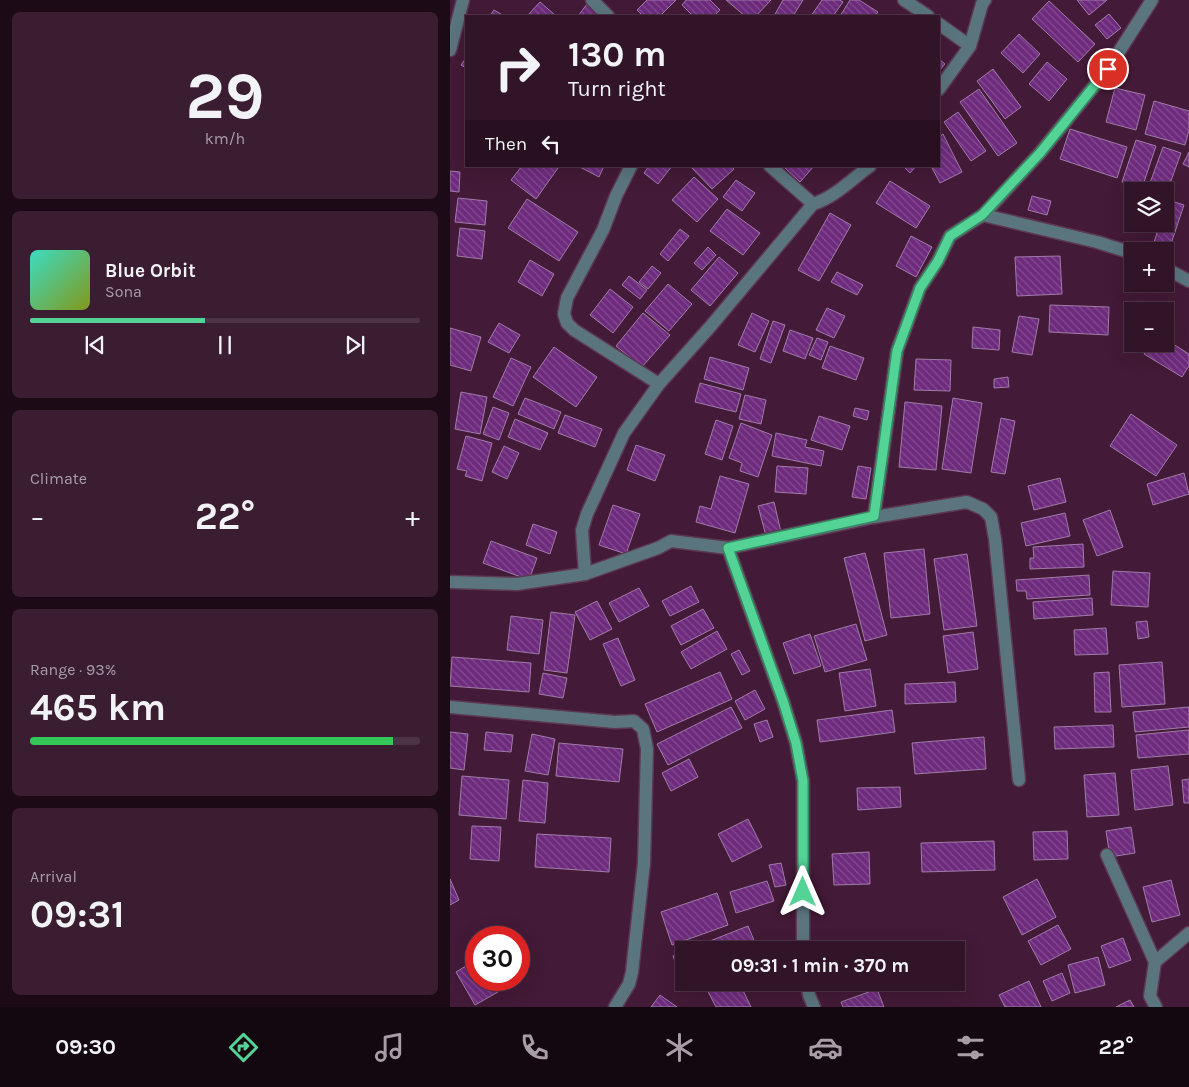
<!DOCTYPE html>
<html lang="en">
<head>
<meta charset="utf-8">
<style>
  body { margin:0; font-family:Karla,sans-serif; background:#3a1d31; color:#f1f3f6; height:100vh; display:flex; flex-direction:column; font-size:19px; white-space:nowrap }
  * { box-sizing:border-box; margin:0 }
  p { font-size:16px; color:#a89ea8 }
  .icon { flex:none; width:28px; height:28px; fill:none; stroke:currentColor; stroke-width:2; stroke-linecap:round; stroke-linejoin:round }
  .map { position:relative; flex:1; overflow:hidden }
  .details { display:flex; flex-direction:column; gap:12px; padding:12px; background:#1c0b17; width:450px }
  .details>* { flex:none }
  .guide { position:absolute; left:15px; top:15px; width:475px; height:152px; border-radius:0px; box-shadow:0 5px 20px #0002,0 0 0 1px #4d3346; background:#321429; color:#f1f3f6; overflow:hidden }
  .tools { position:absolute; left:674px; top:182px; display:grid; gap:10px }
  .tools a { display:grid; place-items:center; width:50px; height:50px; border-radius:0px; background:#321429; box-shadow:0 5px 20px #0002,0 0 0 1px #4d3346; font-size:25px }
  .speed { position:absolute; left:15px; top:926px; display:flex; gap:10px; font-size:25px; font-weight:700; text-align:center }
  .speed>* { display:grid; place-content:center; width:65px; height:65px; border-radius:50%; background:#321429; box-shadow:0 5px 20px #0002,0 0 0 1px #4d3346; line-height:1 }
  .speed .limit { border:8px solid #d22; background:#fff; color:#111 }
  .pin { position:absolute; display:grid; place-items:center; width:42px; height:42px; color:#fff; margin:-21px; border:2px solid #fff; border-radius:50%; box-shadow:0 1px 5px #0007 }
  .me { position:absolute; width:55px; margin:-28px; rotate:0deg; stroke-linejoin:round; filter:drop-shadow(0 0 4px #0008) }
  .turn { display:flex; align-items:center; gap:18px; height:105px; padding:0 20px; font-size:22px }
  .turn .icon { width:65px; height:65px; stroke-width:2.5 }
  .turn b { display:block; font-size:35px; line-height:42px }
  .then { display:flex; align-items:center; height:48px; padding:0 20px; background:#0003; gap:10px; font-size:19px }
  .big { font-size:38px; font-weight:700; line-height:1.1 }
  .details .widget { flex:1; display:flex; flex-direction:column; justify-content:center; gap:8px; min-width:0; padding:0 18px; border-radius:8px; background:#3a1d31 }
  .details .dial { align-items:center; gap:0 }
  .dial b { font-size:65px; line-height:1 }
  .song { display:flex; align-items:center; gap:15px }
  .cover { width:60px; height:60px; border-radius:8px; background:linear-gradient(135deg,hsl(170 70% 55%),hsl(70 70% 35%)) }
  .played { height:5px; border-radius:2px; background:linear-gradient(90deg,#53d396 45%,#4d3346 45%) }
  .keys { display:flex; justify-content:space-around; direction:ltr }
  .heat { display:flex; justify-content:space-between; align-items:center; font-size:28px; direction:ltr }
  .charge { height:8px; border-radius:4px; background:linear-gradient(90deg,#34c759 93%,#4d3346 0) }
  .trip { position:absolute; left:225px; top:941px; width:290px; height:50px; border-radius:0px; background:#321429; box-shadow:0 5px 20px #0002,0 0 0 1px #4d3346; font-weight:700; line-height:50px; text-align:center }
  .menu { display:flex; height:80px; justify-content:space-around; align-items:center; background:#140810; color:#a89ea8 }
  .menu .icon { width:35px; height:35px }
  .menu .active { color:#53d396 }
  .menu b { font-size:22px; color:#f1f3f6 }
  main { display:flex; flex:1; min-height:0 }
  .map>svg:first-child { display:block }
  .building { fill:url(#building-back-hatch); stroke:#9f7ca8 }
  .lines { fill:none; stroke-linecap:round; stroke-linejoin:round }
  .minor-casing { stroke:#5d3852; stroke-width:15 }
  .minor { stroke:#5a757e; stroke-width:12 }
  .route-casing { stroke:#368962; stroke-width:12 }
  .route { stroke:#53d396; stroke-width:9 }
</style>
</head>
<body>
<main>
<section class="details">
<div class="widget dial"><b>29</b><p>km/h</p></div>
<div class="widget">
<div class="song"><i class="cover"></i><div><b>Blue Orbit</b><p>Sona</p></div></div>
<div class="played"></div>
<div class="keys"><svg class="icon" aria-label="previous" viewBox="0 0 24 24"><path d="M18 5L8 12l10 7zM5 5v14"/></svg><svg class="icon" aria-label="pause" viewBox="0 0 24 24"><path d="M8 5v14M16 5v14"/></svg><svg class="icon" aria-label="next" viewBox="0 0 24 24"><path d="M6 5l10 7-10 7zM19 5v14"/></svg></div>
</div>
<div class="widget"><p>Climate</p>
<div class="heat"><a>−</a><b class="big">22°</b><a>+</a></div>
</div>
<div class="widget"><p>Range · 93%</p><b class="big">465 km</b><div class="charge"></div></div>
<div class="widget"><p>Arrival</p><b class="big">09:31</b></div>
</section>
<div class="map">
<svg width="739" height="1007" viewBox="0 0 739 1007">
  <defs>
    <pattern id="building-back-hatch" width="6" height="6" patternUnits="userSpaceOnUse" patternTransform="scale(1.25)"><rect width="6" height="6" fill="#6e2b7d"/><path d="M-1 5l2 2M0 0l6 6M5-1l2 2" fill="none" stroke="#844a90"/></pattern>
  </defs>
  <rect width="100%" height="100%" fill="#431a37"/>
  <!-- building -->
  <g class="building">
    <polygon points="197,0 226,0 210,16 193,16 187,10"/>
    <polygon points="236,0 260,0 270,10 264,16 243,16 232,5"/>
    <polygon points="276,0 321,0 306,16 295,16"/>
    <polygon points="333,0 353,0 343,16 324,16"/>
    <polygon points="372,0 390,0 393,2 383,16 361,16"/>
    <polygon points="400,0 409,0 428,12 425,16 390,16"/>
    <polygon points="627,0 657,0 639,15"/>
    <polygon points="599,1 645,44 628,62 582,19"/>
    <polygon points="90,2 105,15 104,16 77,16"/>
    <polygon points="137,4 151,14 149,16 128,16"/>
    <polygon points="44,10 54,16 40,16"/>
    <polygon points="659,14 671,28 657,39 645,25"/>
    <polygon points="569,34 590,54 573,73 551,53"/>
    <polygon points="16,58 16,68 11,65"/>
    <polygon points="489,59 495,64 489,71"/>
    <polygon points="597,62 617,79 599,101 579,84"/>
    <polygon points="543,69 571,107 555,119 527,81"/>
    <polygon points="665,88 695,95 686,130 656,122"/>
    <polygon points="529,89 567,143 548,156 510,102"/>
    <polygon points="704,101 739,111 739,130 735,145 695,134"/>
    <polygon points="508,112 536,151 521,161 494,122"/>
    <polygon points="620,129 677,147 667,178 610,159"/>
    <polygon points="493,134 512,172 490,183 481,166 489,166 489,137"/>
    <polygon points="686,140 706,146 692,188 672,182"/>
    <polygon points="713,147 731,153 718,189 700,183"/>
    <polygon points="739,152 739,167 733,164"/>
    <polygon points="72,166 105,166 108,168 86,199 61,180"/>
    <polygon points="128,166 154,166 149,177"/>
    <polygon points="199,166 222,166 208,184 194,173"/>
    <polygon points="240,166 281,166 284,169 262,189"/>
    <polygon points="333,166 364,166 350,182"/>
    <polygon points="453,166 466,166 460,173"/>
    <polygon points="0,171 10,172 9,192 0,191"/>
    <polygon points="244,177 268,199 247,222 222,200"/>
    <polygon points="286,180 305,193 292,211 273,197"/>
    <polygon points="440,181 480,206 466,228 426,203"/>
    <polygon points="582,196 601,201 597,215 578,210"/>
    <polygon points="8,198 37,201 35,225 5,222"/>
    <polygon points="77,199 128,232 109,261 58,228"/>
    <polygon points="718,200 734,205 719,250 703,245 710,224 715,224 715,210"/>
    <polygon points="277,209 310,233 293,255 260,231"/>
    <polygon points="380,213 401,225 369,281 348,270"/>
    <polygon points="10,228 35,231 32,259 7,256"/>
    <polygon points="230,229 239,236 218,261 210,254"/>
    <polygon points="461,236 482,247 466,277 446,266"/>
    <polygon points="258,247 266,255 252,270 244,263"/>
    <polygon points="610,256 612,294 567,296 565,257"/>
    <polygon points="269,257 288,273 260,306 241,290"/>
    <polygon points="80,260 104,274 92,296 68,282"/>
    <polygon points="202,266 211,273 198,289 189,282"/>
    <polygon points="387,272 413,285 407,295 381,282"/>
    <polygon points="179,276 197,290 190,299 172,285"/>
    <polygon points="218,284 242,304 219,331 195,311"/>
    <polygon points="160,289 183,307 163,333 140,315"/>
    <polygon points="600,305 659,307 658,335 599,332"/>
    <polygon points="377,308 395,316 384,338 366,330"/>
    <polygon points="193,313 220,335 192,367 166,346"/>
    <polygon points="302,313 319,321 305,352 288,345"/>
    <polygon points="569,316 589,319 582,355 562,352"/>
    <polygon points="323,321 335,325 321,363 310,359"/>
    <polygon points="49,323 70,335 59,353 38,342"/>
    <polygon points="523,327 550,330 549,350 522,348"/>
    <polygon points="0,328 31,337 21,371 0,365"/>
    <polygon points="340,330 363,338 355,359 333,351"/>
    <polygon points="367,338 378,342 371,360 359,355"/>
    <polygon points="715,339 739,354 739,366 732,377 694,354 700,344 715,344"/>
    <polygon points="380,346 414,358 406,380 372,368"/>
    <polygon points="104,347 147,377 126,407 83,377"/>
    <polygon points="260,357 299,368 293,390 254,379"/>
    <polygon points="61,358 81,367 63,406 43,397"/>
    <polygon points="466,359 501,360 500,391 464,390"/>
    <polygon points="558,377 559,387 544,388 544,379"/>
    <polygon points="250,383 291,394 286,412 245,402"/>
    <polygon points="11,392 37,397 30,434 5,429"/>
    <polygon points="295,395 316,400 311,424 289,419"/>
    <polygon points="75,398 111,412 104,429 68,414"/>
    <polygon points="503,398 532,403 521,473 492,469"/>
    <polygon points="455,402 492,406 486,470 449,467"/>
    <polygon points="43,407 59,413 49,440 33,434"/>
    <polygon points="405,408 419,411 417,420 403,416"/>
    <polygon points="681,414 727,445 706,476 660,446"/>
    <polygon points="115,415 152,429 145,447 108,433"/>
    <polygon points="369,416 400,426 392,450 361,440"/>
    <polygon points="551,418 565,421 555,474 541,472"/>
    <polygon points="65,419 98,433 90,450 58,437"/>
    <polygon points="266,420 283,426 272,460 255,454"/>
    <polygon points="291,423 322,435 308,477 290,471 292,463 279,458"/>
    <polygon points="326,433 357,440 355,447 374,451 371,466 322,456"/>
    <polygon points="16,436 42,443 32,481 15,476 17,471 7,469"/>
    <polygon points="186,445 215,455 205,481 177,470"/>
    <polygon points="54,446 69,453 57,479 42,472"/>
    <polygon points="327,466 358,468 356,494 325,492"/>
    <polygon points="408,466 421,468 416,499 402,497"/>
    <polygon points="734,473 739,494 703,505 697,484"/>
    <polygon points="270,476 299,484 285,533 246,522 250,506 261,509"/>
    <polygon points="610,478 616,502 584,510 578,486"/>
    <polygon points="324,502 331,532 316,536 308,506"/>
    <polygon points="163,505 190,514 176,554 149,545"/>
    <polygon points="660,510 673,547 647,556 633,520"/>
    <polygon points="615,513 620,536 576,546 571,523"/>
    <polygon points="83,524 107,532 100,554 76,545"/>
    <polygon points="41,541 87,558 79,580 33,563"/>
    <polygon points="633,544 634,567 580,569 580,558 584,558 583,547"/>
    <polygon points="474,549 480,614 441,618 434,553"/>
    <polygon points="415,553 437,635 415,641 394,558"/>
    <polygon points="517,554 527,626 494,630 484,559"/>
    <polygon points="663,571 700,573 698,607 661,605"/>
    <polygon points="639,575 640,595 577,599 576,591 567,591 566,580"/>
    <polygon points="241,586 249,602 220,616 212,601"/>
    <polygon points="189,588 199,606 169,622 159,603"/>
    <polygon points="642,598 643,615 584,619 583,602"/>
    <polygon points="147,601 162,629 140,640 125,612"/>
    <polygon points="253,609 264,628 231,645 221,626"/>
    <polygon points="101,612 125,615 117,673 94,670"/>
    <polygon points="61,616 93,620 89,654 57,650"/>
    <polygon points="697,621 699,637 688,639 686,622"/>
    <polygon points="406,624 417,660 375,672 364,636"/>
    <polygon points="656,628 658,654 625,655 624,630"/>
    <polygon points="267,631 277,649 241,669 231,652"/>
    <polygon points="523,632 528,669 498,673 493,636"/>
    <polygon points="360,634 371,666 344,674 333,643"/>
    <polygon points="168,638 185,680 171,686 153,644"/>
    <polygon points="289,650 300,671 292,675 281,654"/>
    <polygon points="2,657 81,663 79,692 0,686"/>
    <polygon points="712,662 715,704 672,707 669,665"/>
    <polygon points="420,669 426,706 395,711 389,673"/>
    <polygon points="270,672 282,699 207,732 195,704"/>
    <polygon points="659,672 661,712 645,712 644,673"/>
    <polygon points="93,673 117,678 113,698 89,694"/>
    <polygon points="505,682 506,702 455,704 455,684"/>
    <polygon points="305,690 315,709 295,720 285,701"/>
    <polygon points="281,707 292,728 218,765 207,744"/>
    <polygon points="739,707 739,727 685,732 683,712"/>
    <polygon points="442,710 445,732 370,742 367,720"/>
    <polygon points="317,720 323,737 310,742 304,724"/>
    <polygon points="663,725 664,747 605,749 604,727"/>
    <polygon points="739,730 739,754 688,758 686,735"/>
    <polygon points="0,732 18,734 14,770 0,768"/>
    <polygon points="36,732 63,735 61,752 34,750"/>
    <polygon points="82,734 105,739 98,775 75,771"/>
    <polygon points="534,737 536,769 465,774 462,743"/>
    <polygon points="109,743 173,749 169,782 106,776"/>
    <polygon points="239,759 248,777 221,791 212,773"/>
    <polygon points="718,766 723,805 685,810 681,770"/>
    <polygon points="665,773 669,815 637,817 634,775"/>
    <polygon points="12,776 59,780 56,819 9,815"/>
    <polygon points="739,779 739,803 734,803 732,780"/>
    <polygon points="73,780 98,783 95,823 69,821"/>
    <polygon points="450,787 451,807 408,810 407,788"/>
    <polygon points="298,819 312,847 282,862 268,834"/>
    <polygon points="22,826 51,827 49,861 20,859"/>
    <polygon points="681,827 685,853 660,857 656,831"/>
    <polygon points="617,831 618,859 584,860 583,832"/>
    <polygon points="87,834 161,838 159,872 85,867"/>
    <polygon points="544,841 545,870 472,872 471,843"/>
    <polygon points="419,852 420,884 384,885 382,854"/>
    <polygon points="331,863 336,885 325,887 319,865"/>
    <polygon points="0,879 9,900 0,905"/>
    <polygon points="587,879 606,917 572,935 553,897"/>
    <polygon points="721,880 730,915 702,922 693,887"/>
    <polygon points="317,881 324,901 286,913 280,892"/>
    <polygon points="267,893 278,925 222,945 211,912"/>
    <polygon points="608,925 621,949 591,965 578,941"/>
    <polygon points="298,926 306,945 293,950 237,950"/>
    <polygon points="673,938 681,960 659,968 651,946"/>
    <polygon points="234,951 234,973 230,975 223,956"/>
    <polygon points="648,957 655,985 625,993 618,965"/>
    <polygon points="26,960 26,980 41,980 48,992 25,1005 6,972"/>
    <polygon points="612,973 620,993 602,1001 593,981"/>
    <polygon points="579,981 591,1007 555,1007 549,995"/>
    <polygon points="263,982 289,982 301,1007 266,1007 255,986"/>
    <polygon points="427,989 434,1007 393,1007 391,1002"/>
    <polygon points="210,995 227,1007 201,1007"/>
    <polygon points="680,1000 684,1007 666,1007"/>
  </g>
  <g class="lines">
    <defs>
      <g id="minor">
        <polyline points="142,0 158,16"/>
        <polyline points="454,0 478,16"/>
        <polyline points="489,24 520,46"/>
        <polyline points="0,50 13,0"/>
        <polyline points="489,89 520,46 532,4 535,0"/>
        <polyline points="181,166 166,196 153,230 117,298 114,314 117,323 124,330 209,384"/>
        <polyline points="320,166 363,204"/>
        <polyline points="533,215 647,242 682,253"/>
        <polyline points="715,268 739,281"/>
        <polyline points="424,517 447,351 470,288 488,261 500,236 533,215 590,153 658,69 702,0"/>
        <polyline points="278,548 333,701 346,743 353,781 353,950"/>
        <path d="M135,574l-3,-44 5,-16 37,-81 35,-49 51,-57 103,-123c21,-6 39,-25 57,-38"/>
        <polyline points="0,582 67,584 135,574 208,548 221,541 278,548 424,517 517,502 533,509 541,517 545,539 569,780"/>
        <polyline points="0,707 165,722 184,721 193,729 197,749 194,863 182,972 179,984 165,1007"/>
        <polyline points="657,855 705,962 700,996 706,1007"/>
        <polyline points="705,962 739,933"/>
        <polyline points="357,982 359,995 364,1007"/>
      </g>
    </defs>
    <!-- minor casing -->
    <use href="#minor" class="minor-casing"/>
    <!-- minor -->
    <use href="#minor" class="minor"/>
  </g>
  <g class="lines">
    <defs>
      <polyline id="route" points="353,892 353,781 346,743 333,701 278,548 424,516 447,351 470,288 488,261 500,236 532,215 590,153 658,69"/>
    </defs>
    <!-- route casing -->
    <use href="#route" class="route-casing"/>
    <!-- route -->
    <use href="#route" class="route"/>
  </g>
</svg>
<div class="tools">
<a><svg class="icon" aria-label="layers" viewBox="0 0 24 24"><path d="M12 4l9 5-9 5-9-5zM3 14l9 5 9-5"/></svg></a>
<a>+</a>
<a>−</a>
</div>
<div class="speed"><div class="limit">30</div></div>
<div class="pin" style="left:658px;top:69px;background:#d93025"><svg class="icon" aria-label="arrive" viewBox="0 0 24 24"><path d="M6 21V4h12l-3 4 3 4H6"/></svg></div>
<svg class="me" style="left:353px;top:892px" viewBox="-20 -20 40 40"><path d="M0-17L14 15 0 8-14 15z" fill="#53d396" stroke="#fff" stroke-width="4"/></svg>
<div class="trip">09:31 · 1 min · 370 m</div>
<div class="guide">
<div class="turn"><svg class="icon" aria-label="right" viewBox="0 0 24 24"><path d="M7 20v-9h11M14 6l5 5-5 5"/></svg><div><b>130 m</b>Turn right</div></div>
<div class="then">Then<svg class="icon" aria-label="left" viewBox="0 0 24 24"><path d="M17 20v-9H6M10 6l-5 5 5 5"/></svg></div>
</div>
</div>
</main>
<nav class="menu">
<b>09:30</b>
<svg class="icon active" aria-label="directions" viewBox="0 0 24 24"><path d="M12 3l9 9-9 9-9-9zM9 14v-3h6M13 9l2 2-2 2"/></svg>
<svg class="icon" aria-label="music" viewBox="0 0 24 24"><path d="M9 18V5l10-2v13"/><circle cx="6" cy="18" r="3"/><circle cx="16" cy="16" r="3"/></svg>
<svg class="icon" aria-label="phone" viewBox="0 0 24 24"><path d="M5 4h4l2 5-3 2q2 4 5 5l2-3 5 2v4C11 20 4 13 5 4z"/></svg>
<svg class="icon" aria-label="climate" viewBox="0 0 24 24"><path d="M12 3v18M4 7l16 10M4 17L20 7"/></svg>
<svg class="icon" aria-label="car" viewBox="0 0 24 24"><path d="M5 17H2v-5l4-1 3-4h7l3 4 3 1v5h-3M9 17h6M6 11h13"/><circle cx="7" cy="17" r="2"/><circle cx="17" cy="17" r="2"/></svg>
<svg class="icon" aria-label="filters" viewBox="0 0 24 24"><path d="M4 7h16M4 17h16"/><circle cx="9" cy="7" r="2"/><circle cx="15" cy="17" r="2"/></svg>
<b>22°</b>
</nav>
</body>
</html>
